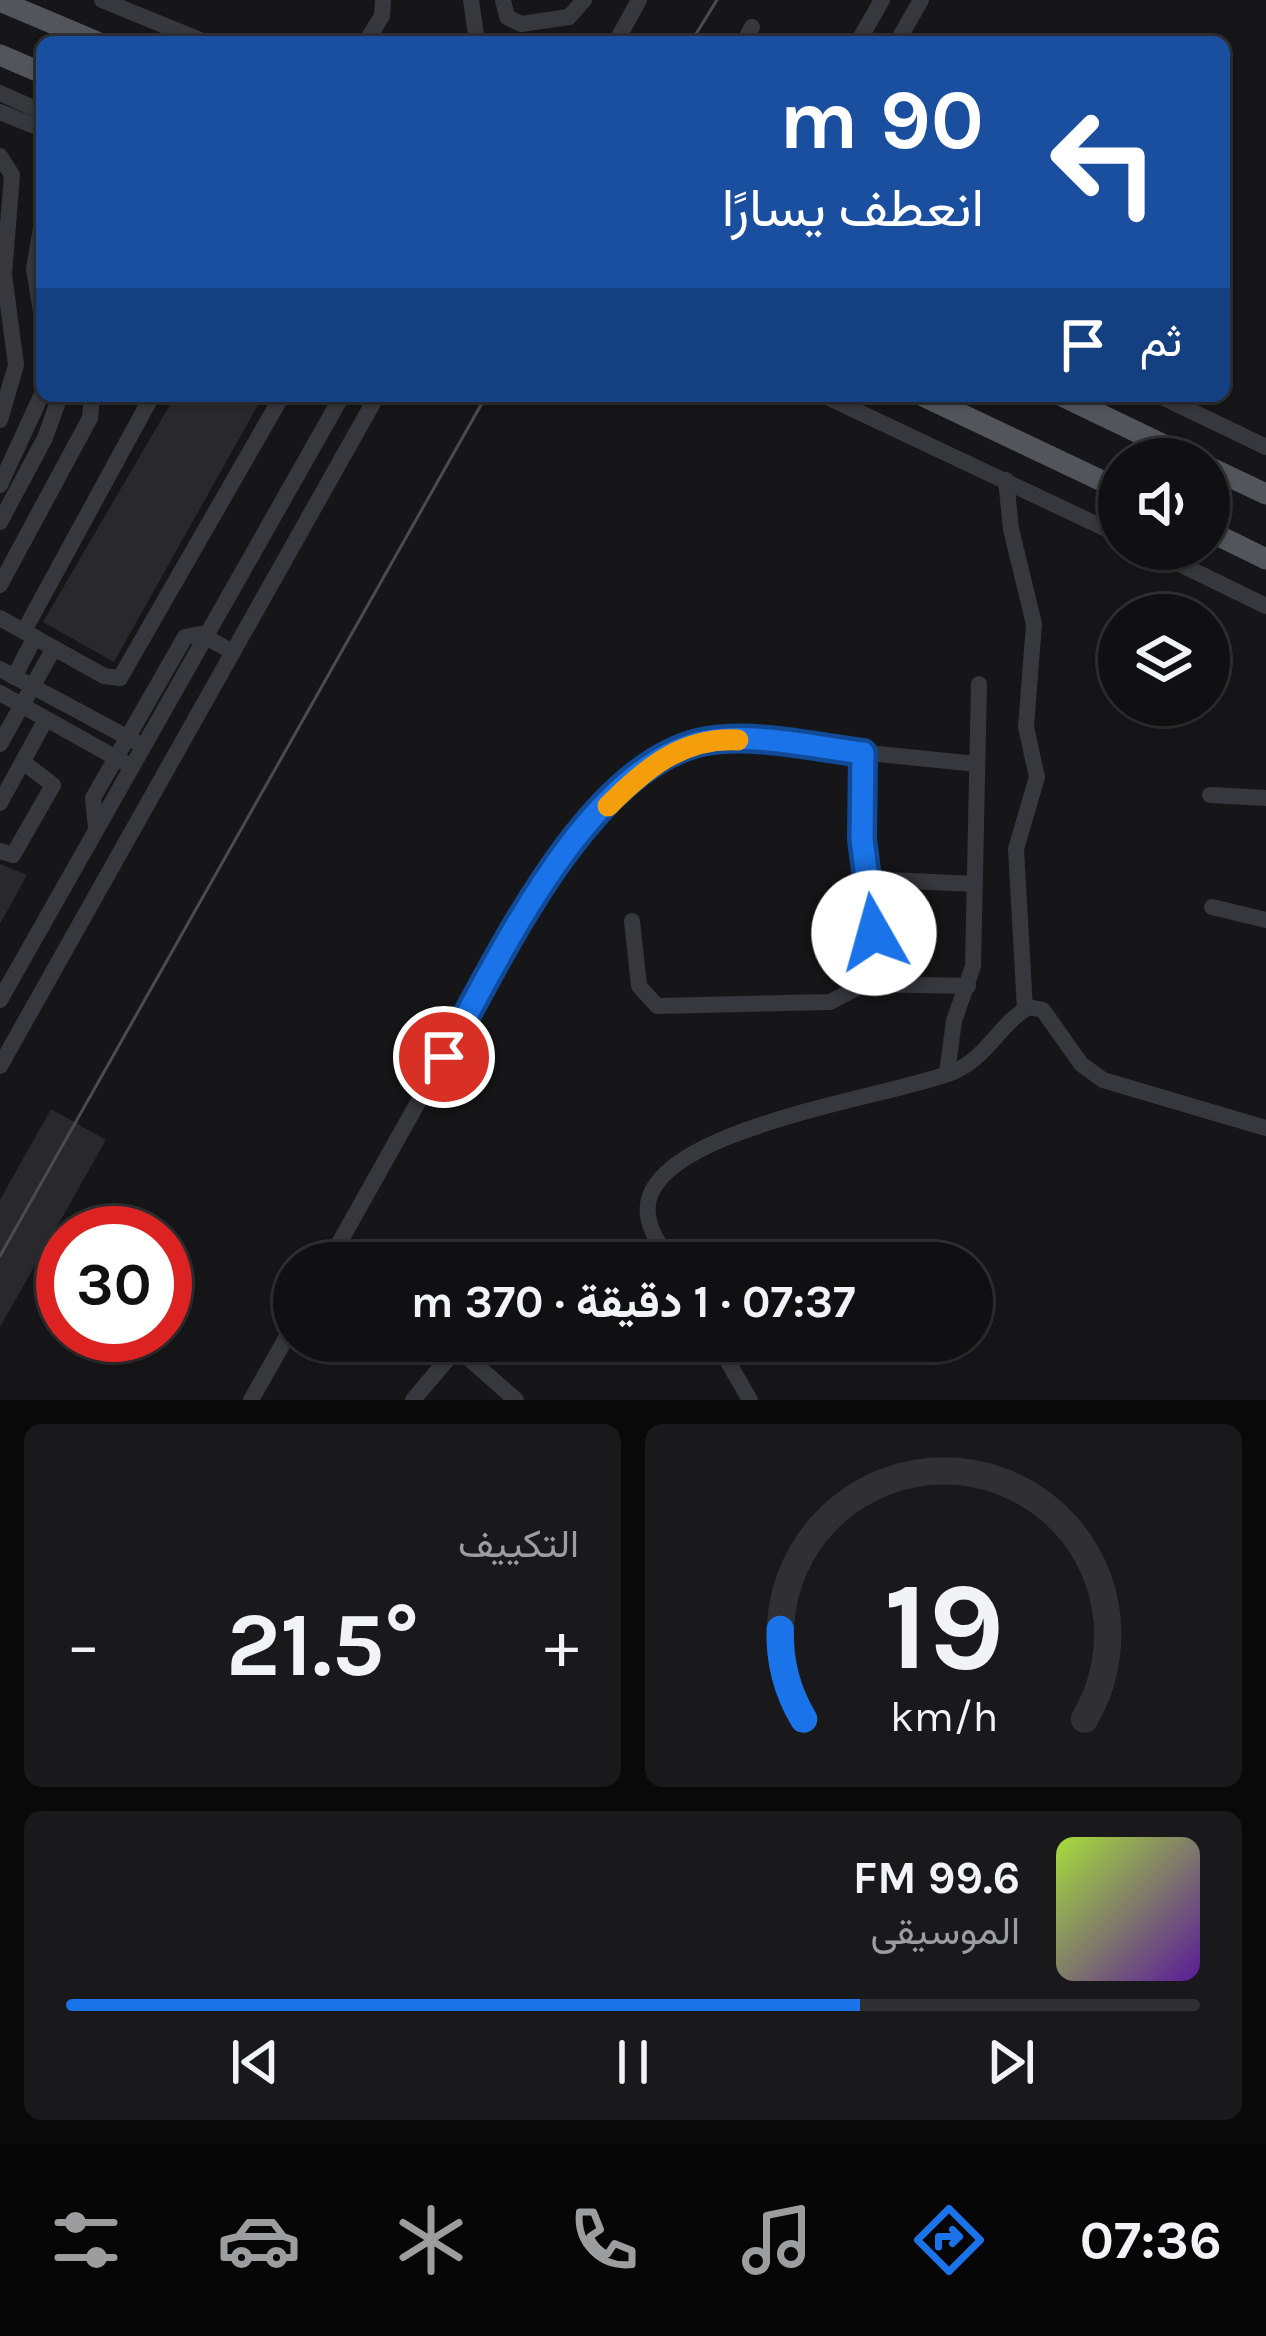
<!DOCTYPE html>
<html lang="ar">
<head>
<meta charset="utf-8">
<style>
  body { margin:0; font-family:Karla,Vazirmatn,sans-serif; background:#19191b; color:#f1f3f6; direction:rtl; height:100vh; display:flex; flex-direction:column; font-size:45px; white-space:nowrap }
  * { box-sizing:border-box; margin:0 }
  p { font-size:39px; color:#9c9d9f }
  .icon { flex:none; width:66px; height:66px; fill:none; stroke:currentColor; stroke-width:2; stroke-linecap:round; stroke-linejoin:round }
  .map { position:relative; height:1400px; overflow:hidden; direction:ltr }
  .sheet { display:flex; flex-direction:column; gap:24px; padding:24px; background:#09090a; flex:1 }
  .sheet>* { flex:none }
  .guide { position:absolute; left:36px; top:36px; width:1194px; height:366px; border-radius:18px; box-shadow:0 3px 9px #0004,0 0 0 3px #303032; direction:rtl; background:#1a4fa0; color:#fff; overflow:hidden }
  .tools { position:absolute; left:1098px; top:438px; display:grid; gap:24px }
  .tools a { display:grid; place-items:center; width:132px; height:132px; border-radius:50%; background:#101012; box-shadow:0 3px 9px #0004,0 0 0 3px #303032; font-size:60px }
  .speed { position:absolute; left:36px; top:1206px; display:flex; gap:24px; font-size:60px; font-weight:700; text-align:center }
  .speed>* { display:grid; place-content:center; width:156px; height:156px; border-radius:50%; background:#101012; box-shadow:0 3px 9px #0004,0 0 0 3px #303032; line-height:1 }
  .speed .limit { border:18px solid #d22; background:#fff; color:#111 }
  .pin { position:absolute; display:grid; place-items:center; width:102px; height:102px; color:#fff; margin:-51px; border:6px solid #fff; border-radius:50%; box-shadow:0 3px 12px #0007 }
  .me { position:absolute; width:132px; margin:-66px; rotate:353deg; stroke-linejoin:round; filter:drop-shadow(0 0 9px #0008) }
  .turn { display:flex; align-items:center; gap:42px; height:252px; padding:0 48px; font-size:54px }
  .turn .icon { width:156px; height:156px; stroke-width:2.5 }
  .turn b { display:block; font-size:84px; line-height:102px }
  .then { display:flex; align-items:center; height:114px; padding:0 48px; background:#0003; gap:24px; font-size:45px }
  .big { font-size:90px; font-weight:700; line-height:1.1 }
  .sheet .widget { flex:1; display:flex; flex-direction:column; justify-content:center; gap:18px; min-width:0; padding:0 42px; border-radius:18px; background:#19191b }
  .sheet .dial { align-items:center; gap:0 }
  .dial svg { height:312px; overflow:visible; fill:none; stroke:#303032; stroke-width:7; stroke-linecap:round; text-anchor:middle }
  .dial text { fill:#f1f3f6; stroke:none }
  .song { display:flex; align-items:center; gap:36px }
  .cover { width:144px; height:144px; border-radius:18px; background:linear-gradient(135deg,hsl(80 70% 55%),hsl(270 70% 35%)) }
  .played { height:12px; border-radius:6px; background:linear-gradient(90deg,#1a73e8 70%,#303032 70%) }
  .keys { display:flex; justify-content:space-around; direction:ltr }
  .heat { display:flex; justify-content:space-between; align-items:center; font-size:66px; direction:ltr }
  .sheet .tiles { flex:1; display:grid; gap:24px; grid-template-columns:1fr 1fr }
  .widget:last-child { grid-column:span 2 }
  .trip { position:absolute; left:273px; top:1242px; width:720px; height:120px; border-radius:60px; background:#101012; box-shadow:0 3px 9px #0004,0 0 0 3px #303032; font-weight:700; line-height:120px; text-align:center; direction:rtl }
  .tabs { display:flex; height:192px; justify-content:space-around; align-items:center; background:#060607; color:#9c9d9f }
  .tabs .icon { width:84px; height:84px }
  .tabs .current { color:#1a73e8 }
  .tabs b { font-size:54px; color:#f1f3f6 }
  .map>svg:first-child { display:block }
  .building { fill:#29292c }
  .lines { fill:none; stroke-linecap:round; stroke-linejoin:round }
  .minor { stroke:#37383d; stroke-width:16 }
  .major { stroke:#53555c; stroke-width:21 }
  .tram { stroke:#4a4c52; stroke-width:3 }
  .route-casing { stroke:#114b97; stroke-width:30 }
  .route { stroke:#1a73e8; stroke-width:21 }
  .slow { stroke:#f59e0b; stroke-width:21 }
</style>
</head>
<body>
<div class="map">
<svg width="1266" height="1400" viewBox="0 0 1266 1400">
  <rect width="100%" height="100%" fill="#161618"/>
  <!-- building -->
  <g class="building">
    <polygon points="175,396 263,396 114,662 43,622"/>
    <polygon points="0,864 27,875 0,924"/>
    <polygon points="51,1109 106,1140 0,1327 0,1200"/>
  </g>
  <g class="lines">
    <!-- minor -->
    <g class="minor">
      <polyline points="102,0 205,42"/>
      <polyline points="471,0 477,42"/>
      <polyline points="503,0 507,17 521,24 569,17 584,0"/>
      <polyline points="366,42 382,16 383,0"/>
      <polyline points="616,42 639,0"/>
      <polyline points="744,42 752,27"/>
      <polyline points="858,42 882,0"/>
      <polyline points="897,42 921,0"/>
      <polyline points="0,93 42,112"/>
      <polyline points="0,112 42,129"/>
      <polyline points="0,156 12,175 4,274 16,365 0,420"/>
      <polyline points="42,222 34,269 42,318"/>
      <polyline points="825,396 1119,535"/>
      <polyline points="1160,396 1266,447"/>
      <polyline points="1006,480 1011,529 1034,624 1026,727 1037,777 1016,849 1025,1009"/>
      <polyline points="0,485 42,394"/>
      <polyline points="0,522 45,438 60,396"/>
      <polyline points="1149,549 1266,606"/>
      <polyline points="0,585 90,418 92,396"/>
      <polyline points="0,618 104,676 120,678 282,396"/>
      <polyline points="24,631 152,396"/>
      <polyline points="0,669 136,742"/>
      <polyline points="14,677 35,637"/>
      <polyline points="0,693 125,763"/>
      <polyline points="0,744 54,648"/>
      <path d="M863,753c-2,78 10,154 11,232"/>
      <polyline points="1210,795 1266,798"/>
      <polyline points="0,803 46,719"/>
      <polyline points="96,828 93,798 185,637 200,634 233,652"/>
      <polyline points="0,851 13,855 53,785 23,762"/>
      <polyline points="867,879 974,884"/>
      <polyline points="1212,907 1266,920"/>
      <polyline points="632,921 639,986 657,1006 830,1002 865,984 968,986"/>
      <polyline points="0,1000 342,396"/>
      <polyline points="0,1066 377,396"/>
      <polyline points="947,1073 954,1021 973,966 979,684"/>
      <path d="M328,1263c42,-75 84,-150 126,-225 61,-108 136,-284 276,-299l247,25"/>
      <path d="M671,1263c-11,-18 -26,-37 -23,-59 11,-77 243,-107 305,-132 34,-14 47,-49 76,-65l14,3 38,54 22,16 163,48"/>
      <polyline points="716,1341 750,1400"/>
      <polyline points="251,1400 294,1324"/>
      <polyline points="413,1400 457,1348 516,1400"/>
    </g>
    <!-- major -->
    <g class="major">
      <polyline points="0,1 97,42"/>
      <polyline points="0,55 42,73"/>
      <polyline points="923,396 1119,489"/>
      <polyline points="1062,396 1193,459"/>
      <polyline points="1209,467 1266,494"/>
      <polyline points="1209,531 1266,559"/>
    </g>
    <!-- tram -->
    <g class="tram">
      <polyline points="691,42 717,0"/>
      <polyline points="0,1256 486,396"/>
    </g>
  </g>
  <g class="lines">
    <defs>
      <path id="route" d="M444,1057c53,-95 145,-296 263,-316 50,-8 107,6 156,12l-1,86 12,94"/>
    </defs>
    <!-- route casing -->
    <use href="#route" class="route-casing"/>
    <!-- route -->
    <use href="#route" class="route"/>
    <!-- slow -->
    <path class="slow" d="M608,806c37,-37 74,-69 130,-66"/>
  </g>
</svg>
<div class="tools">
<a><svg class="icon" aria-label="sound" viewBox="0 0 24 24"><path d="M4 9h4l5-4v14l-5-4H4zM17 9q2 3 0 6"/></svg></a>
<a><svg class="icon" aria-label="layers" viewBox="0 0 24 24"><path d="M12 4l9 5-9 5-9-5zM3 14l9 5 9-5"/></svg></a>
</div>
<div class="speed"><div class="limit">30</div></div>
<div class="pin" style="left:444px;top:1057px;background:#d93025"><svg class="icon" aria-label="arrive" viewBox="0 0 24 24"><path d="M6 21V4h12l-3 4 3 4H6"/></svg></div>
<svg class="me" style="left:874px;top:933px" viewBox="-20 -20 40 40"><circle r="19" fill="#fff"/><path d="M0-13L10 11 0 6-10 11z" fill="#1a73e8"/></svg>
<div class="trip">07:37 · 1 دقيقة · 370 m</div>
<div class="guide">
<div class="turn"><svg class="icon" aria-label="left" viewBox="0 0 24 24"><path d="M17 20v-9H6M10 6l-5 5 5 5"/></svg><div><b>90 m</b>انعطف يسارًا</div></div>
<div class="then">ثم<svg class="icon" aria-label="arrive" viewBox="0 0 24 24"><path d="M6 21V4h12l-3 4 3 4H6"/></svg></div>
</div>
</div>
<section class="sheet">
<div class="tiles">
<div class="widget dial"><svg viewBox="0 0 100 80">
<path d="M14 69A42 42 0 1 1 86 69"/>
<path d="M14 69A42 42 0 0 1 8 46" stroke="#1a73e8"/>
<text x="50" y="56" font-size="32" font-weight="700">19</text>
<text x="50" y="72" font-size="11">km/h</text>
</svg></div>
<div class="widget"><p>التكييف</p>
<div class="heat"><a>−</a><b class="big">21.5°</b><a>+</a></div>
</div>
<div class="widget">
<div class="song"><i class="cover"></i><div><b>99.6 FM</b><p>الموسيقى</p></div></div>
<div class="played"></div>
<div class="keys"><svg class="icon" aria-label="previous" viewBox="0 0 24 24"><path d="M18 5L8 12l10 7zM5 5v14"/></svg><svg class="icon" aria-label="pause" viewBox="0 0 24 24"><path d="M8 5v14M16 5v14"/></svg><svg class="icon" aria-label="next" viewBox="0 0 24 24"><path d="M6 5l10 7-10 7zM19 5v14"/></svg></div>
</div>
</div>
</section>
<nav class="tabs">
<b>07:36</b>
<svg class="icon current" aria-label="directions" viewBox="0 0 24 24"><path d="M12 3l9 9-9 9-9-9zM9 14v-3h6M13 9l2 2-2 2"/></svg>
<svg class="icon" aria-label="music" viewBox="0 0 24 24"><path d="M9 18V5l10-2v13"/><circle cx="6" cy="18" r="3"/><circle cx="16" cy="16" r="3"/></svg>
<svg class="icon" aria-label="phone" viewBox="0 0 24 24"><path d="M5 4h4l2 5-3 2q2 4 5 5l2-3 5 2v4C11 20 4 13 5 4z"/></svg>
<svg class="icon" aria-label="climate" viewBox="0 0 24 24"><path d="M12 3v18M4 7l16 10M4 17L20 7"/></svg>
<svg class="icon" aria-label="car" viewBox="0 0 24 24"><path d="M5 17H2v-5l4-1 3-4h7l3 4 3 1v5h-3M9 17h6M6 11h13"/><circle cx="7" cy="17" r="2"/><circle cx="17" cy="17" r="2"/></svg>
<svg class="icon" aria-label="filters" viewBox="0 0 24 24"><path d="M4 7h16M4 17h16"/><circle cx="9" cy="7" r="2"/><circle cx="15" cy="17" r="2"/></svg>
</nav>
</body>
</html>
